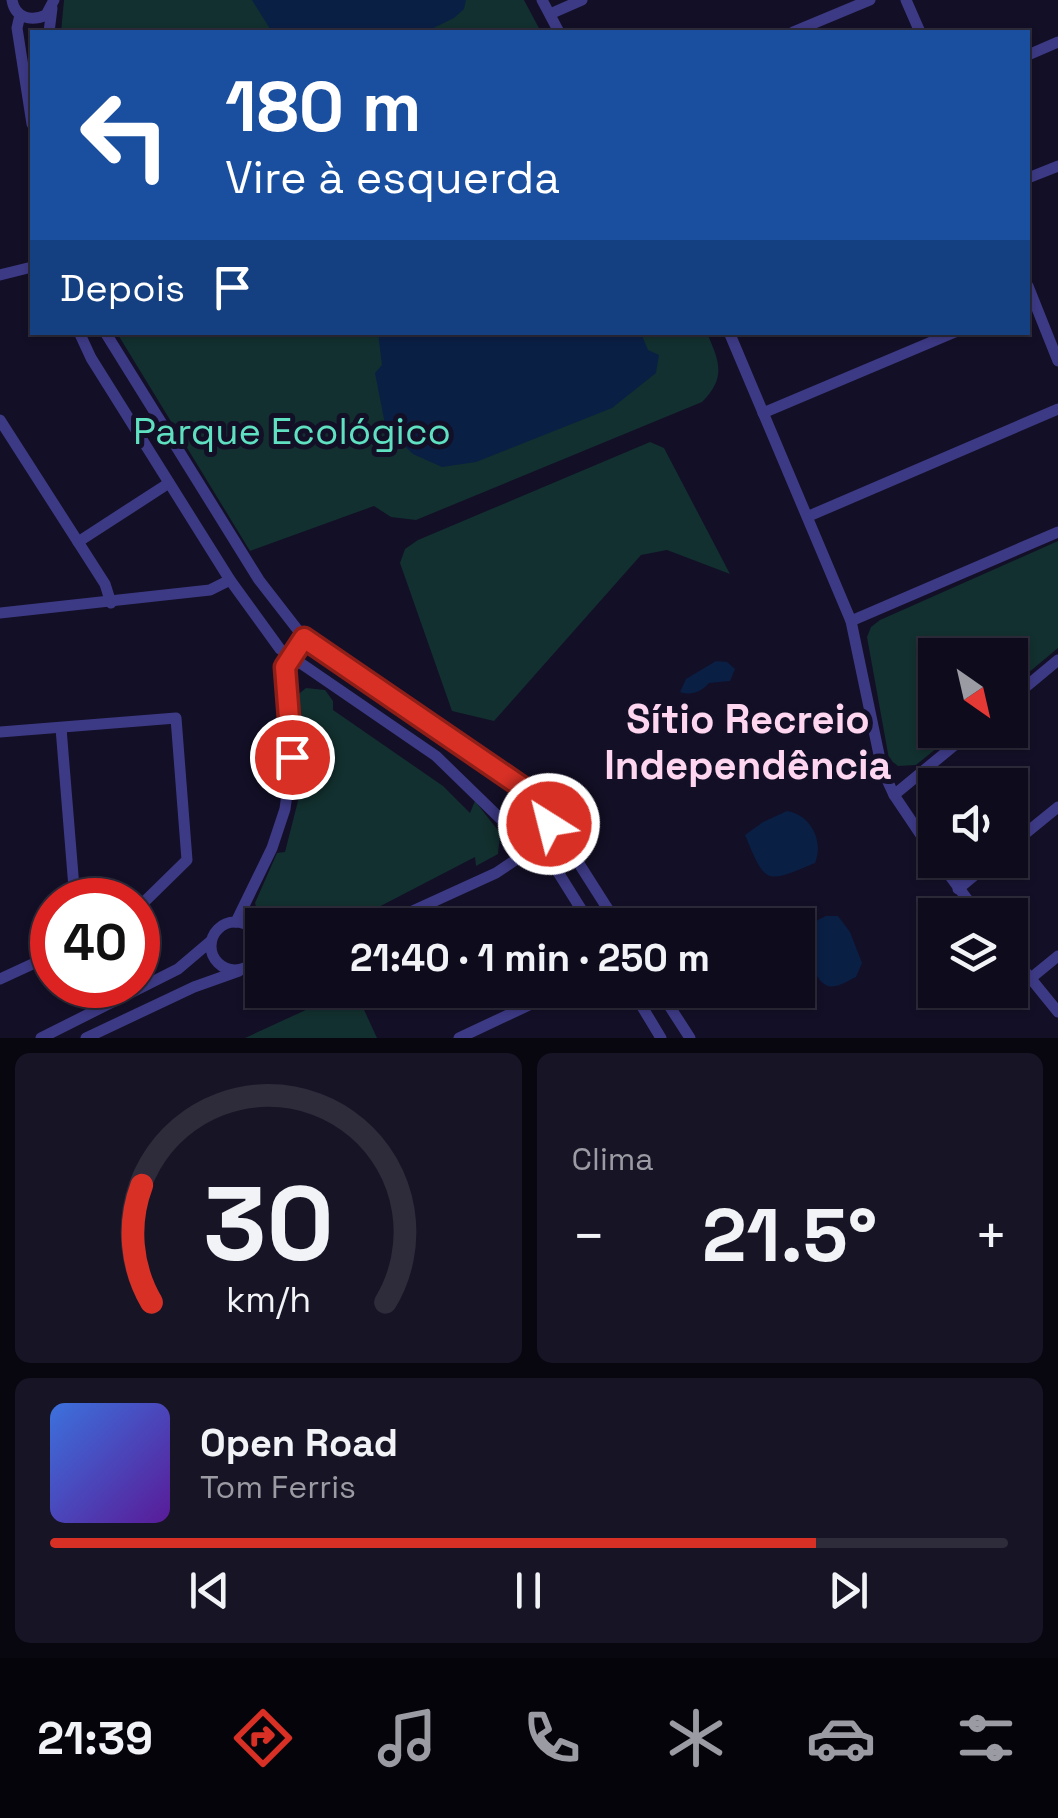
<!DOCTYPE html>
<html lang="pt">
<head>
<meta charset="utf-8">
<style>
  body { margin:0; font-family:"Space Grotesk",sans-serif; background:#171425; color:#f1f3f6; height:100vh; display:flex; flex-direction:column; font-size:38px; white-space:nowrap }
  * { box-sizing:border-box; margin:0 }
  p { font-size:32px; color:#9b9ba3 }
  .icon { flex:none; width:55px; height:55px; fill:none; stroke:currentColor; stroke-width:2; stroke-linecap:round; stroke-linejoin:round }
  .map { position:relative; height:1038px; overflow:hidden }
  .side { display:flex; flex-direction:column; gap:15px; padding:15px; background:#08060f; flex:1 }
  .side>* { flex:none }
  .hud { position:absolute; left:30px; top:30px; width:1000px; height:305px; border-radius:0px; box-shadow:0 2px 8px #0004,0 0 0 2px #2e2b3b; background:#1a4fa0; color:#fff; overflow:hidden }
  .needle { width:65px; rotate:146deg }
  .buttons { position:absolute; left:918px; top:638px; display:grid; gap:20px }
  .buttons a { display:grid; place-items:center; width:110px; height:110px; border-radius:0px; background:#0e0b1c; box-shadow:0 2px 8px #0004,0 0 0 2px #2e2b3b; font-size:50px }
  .speed { position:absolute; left:30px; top:878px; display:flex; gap:20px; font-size:50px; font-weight:700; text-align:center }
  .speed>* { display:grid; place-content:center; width:130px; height:130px; border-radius:50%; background:#0e0b1c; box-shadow:0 2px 8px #0004,0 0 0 2px #2e2b3b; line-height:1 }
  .speed .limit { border:15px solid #d22; background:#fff; color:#111 }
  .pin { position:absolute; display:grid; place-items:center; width:85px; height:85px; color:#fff; margin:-42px; border:5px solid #fff; border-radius:50%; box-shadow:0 2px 10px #0007 }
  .me { position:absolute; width:110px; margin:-55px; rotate:324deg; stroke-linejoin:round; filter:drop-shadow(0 0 8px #0008) }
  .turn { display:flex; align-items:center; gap:35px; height:210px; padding:0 30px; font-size:45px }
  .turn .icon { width:130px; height:130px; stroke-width:2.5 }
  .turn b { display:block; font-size:70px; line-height:85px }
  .then { display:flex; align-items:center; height:95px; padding:0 30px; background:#0003; gap:20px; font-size:38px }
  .big { font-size:75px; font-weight:700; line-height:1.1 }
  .side .card { flex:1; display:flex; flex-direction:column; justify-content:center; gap:15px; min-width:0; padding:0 35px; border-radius:15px; background:#171425 }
  .side .dial { align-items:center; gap:0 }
  .dial svg { height:260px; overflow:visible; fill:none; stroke:#2e2b3b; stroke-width:7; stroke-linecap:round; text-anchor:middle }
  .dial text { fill:#f1f3f6; stroke:none }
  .song { display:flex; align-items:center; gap:30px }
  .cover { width:120px; height:120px; border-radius:15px; background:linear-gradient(135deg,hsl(220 70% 55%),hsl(270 70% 35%)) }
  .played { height:10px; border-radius:5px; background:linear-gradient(90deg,#d93025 80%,#2e2b3b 80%) }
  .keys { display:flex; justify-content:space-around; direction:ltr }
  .heat { display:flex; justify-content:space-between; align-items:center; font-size:55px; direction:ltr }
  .side .tiles { flex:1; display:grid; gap:15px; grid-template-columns:1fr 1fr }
  .card:last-child { grid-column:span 2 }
  .trip { position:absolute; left:245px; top:908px; width:570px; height:100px; border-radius:0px; background:#0e0b1c; box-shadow:0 2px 8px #0004,0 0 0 2px #2e2b3b; font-weight:700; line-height:100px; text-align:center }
  .menu { display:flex; height:160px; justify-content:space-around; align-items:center; background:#06040b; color:#9b9ba3 }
  .menu .icon { width:70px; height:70px }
  .menu .current { color:#d93025 }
  .menu b { font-size:45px; color:#f1f3f6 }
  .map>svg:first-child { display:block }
  .green { fill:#12302f }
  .water { fill:#0a1f44 }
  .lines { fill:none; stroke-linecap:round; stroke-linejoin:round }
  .minor { stroke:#3d3a85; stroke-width:11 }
  .route-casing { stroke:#8d1f18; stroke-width:25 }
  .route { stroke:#d93025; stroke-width:18 }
  .labels { text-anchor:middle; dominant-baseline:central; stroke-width:10; stroke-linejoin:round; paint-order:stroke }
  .park-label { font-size:38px; fill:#5fe0c0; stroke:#130f26 }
  .neighbourhood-label { font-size:40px; font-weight:bold; fill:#ffd6f0; stroke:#130f26 }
</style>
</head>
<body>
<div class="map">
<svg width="1058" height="1038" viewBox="0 0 1058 1038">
  <rect width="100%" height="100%" fill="#130f26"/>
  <!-- green -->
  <g class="green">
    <polygon points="64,0 524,0 541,32 61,32"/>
    <path d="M117,333h590c12,28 20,44 -5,69l-286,118 -25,-3 -17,-11 -124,45z"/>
    <polygon points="650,442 664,448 730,574 667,550 641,555 494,721 452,711 400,563 405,549 418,540"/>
    <polygon points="1058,541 1058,648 1010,688 1010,655 935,655 935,730 959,730 916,765 898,766 889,759 867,637 871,627 880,620"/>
    <polygon points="306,688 325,690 333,701 333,710 443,786 470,813 475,801 500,833 498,854 476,866 475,857 344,925 262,925 262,929 255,903 277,853 285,852 301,789 304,719 292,710 295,697"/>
    <polygon points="349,990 355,990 377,1038 245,1038"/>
  </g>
  <!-- water -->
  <g class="water">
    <polygon points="252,0 466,0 464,9 454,18 425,32 272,32"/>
    <polygon points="378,333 641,333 648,350 659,355 656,373 612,408 476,462 442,467 413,454 392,434 385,424 375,373 382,365"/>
    <path d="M716,661l11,1 8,7 -5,12 -21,2c-8,9 -18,13 -29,9l6,-13z"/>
    <path d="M787,811c24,4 37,30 28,52 -50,21 -49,22 -70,-28l18,-13z"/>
    <path d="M826,916h12l12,16 12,31 -6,14c-9,4 -21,13 -30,8 -7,-3 -11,-13 -14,-19 -13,-24 -13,-38 14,-50z"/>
  </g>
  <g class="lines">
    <!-- minor -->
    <g class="minor">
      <path d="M12,0c3,18 19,22 34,15l8,-15"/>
      <polyline points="542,0 559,32"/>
      <polyline points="906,0 920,32"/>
      <polyline points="550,14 582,0"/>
      <polyline points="20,15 17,28 32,124"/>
      <polyline points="49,32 52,8"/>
      <polyline points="793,32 870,0"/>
      <polyline points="1028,55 1058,42"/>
      <polyline points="1028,178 1058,166"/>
      <polyline points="0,275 32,267"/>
      <polyline points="1028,286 1058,361"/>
      <polyline points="79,332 91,358 230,580 280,649 436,756 510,828"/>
      <polyline points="105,332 259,580 304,638 535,797"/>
      <polyline points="729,332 851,621 882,769 894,795 935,856"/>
      <polyline points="763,413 955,332"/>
      <polyline points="0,420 105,584 111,603"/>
      <polyline points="809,516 1058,409"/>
      <polyline points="78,542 169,483"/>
      <polyline points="0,613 210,590 230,580"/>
      <polyline points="851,621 1058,532"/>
      <polyline points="1010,700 1058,660"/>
      <polyline points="61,728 75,900"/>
      <polyline points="0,732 176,718 187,860 138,908"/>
      <polyline points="894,795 973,730"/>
      <circle cx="529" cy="817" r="21"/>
      <polyline points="550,818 618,925"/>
      <polyline points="536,837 591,925"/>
      <polyline points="1010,846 1058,807"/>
      <polyline points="938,860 979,915"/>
      <polyline points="958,889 993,860"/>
      <circle cx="235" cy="946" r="24"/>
      <polyline points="236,922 272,848 285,809 292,757 285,667 304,638"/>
      <polyline points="382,925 496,873 523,855 528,839"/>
      <polyline points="1010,953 1058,1012"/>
      <polyline points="1031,978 1058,956"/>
      <polyline points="0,979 52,955"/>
      <polyline points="632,990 661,1038"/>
      <polyline points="659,990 690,1038"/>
      <polyline points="41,1038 178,969 211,941"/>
      <polyline points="86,1038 194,987 239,971"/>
      <polyline points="459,1038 561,990"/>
    </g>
  </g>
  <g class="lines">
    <defs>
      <polyline id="route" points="292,757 285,667 304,638 541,800 549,811 549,824"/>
    </defs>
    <!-- route casing -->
    <use href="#route" class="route-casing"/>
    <!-- route -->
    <use href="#route" class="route"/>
  </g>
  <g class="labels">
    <!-- park labels -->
    <g class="park-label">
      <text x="292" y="431">Parque Ecológico</text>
    </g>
    <!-- neighbourhood labels -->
    <g class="neighbourhood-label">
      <text x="748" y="719">Sítio Recreio<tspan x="748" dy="46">Independência</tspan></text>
    </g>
  </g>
</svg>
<div class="buttons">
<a><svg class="needle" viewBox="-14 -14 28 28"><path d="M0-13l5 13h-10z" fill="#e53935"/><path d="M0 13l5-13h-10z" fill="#9b9ba3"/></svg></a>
<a><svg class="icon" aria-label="sound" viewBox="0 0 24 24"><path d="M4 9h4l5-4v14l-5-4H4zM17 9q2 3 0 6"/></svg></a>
<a><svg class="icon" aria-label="layers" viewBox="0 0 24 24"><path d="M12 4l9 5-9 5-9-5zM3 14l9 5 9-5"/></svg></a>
</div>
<div class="speed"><div class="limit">40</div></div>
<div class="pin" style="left:292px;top:757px;background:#d93025"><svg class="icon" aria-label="arrive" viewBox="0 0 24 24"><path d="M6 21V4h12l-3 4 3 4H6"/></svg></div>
<svg class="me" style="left:549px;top:824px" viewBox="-20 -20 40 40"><circle r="17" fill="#d93025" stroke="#fff" stroke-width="3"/><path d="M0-11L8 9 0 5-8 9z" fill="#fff"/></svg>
<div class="trip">21:40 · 1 min · 250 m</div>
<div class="hud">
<div class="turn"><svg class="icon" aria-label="left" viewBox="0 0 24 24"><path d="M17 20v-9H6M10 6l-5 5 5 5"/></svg><div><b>180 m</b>Vire à esquerda</div></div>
<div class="then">Depois<svg class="icon" aria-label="arrive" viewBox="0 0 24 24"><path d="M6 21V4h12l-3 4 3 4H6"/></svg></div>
</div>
</div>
<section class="side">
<div class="tiles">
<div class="card dial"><svg viewBox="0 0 100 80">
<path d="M14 69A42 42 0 1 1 86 69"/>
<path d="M14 69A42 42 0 0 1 11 33" stroke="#d93025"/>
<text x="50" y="56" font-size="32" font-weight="700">30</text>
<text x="50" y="72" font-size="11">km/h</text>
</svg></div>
<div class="card"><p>Clima</p>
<div class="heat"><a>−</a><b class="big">21.5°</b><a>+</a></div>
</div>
<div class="card">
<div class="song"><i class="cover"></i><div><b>Open Road</b><p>Tom Ferris</p></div></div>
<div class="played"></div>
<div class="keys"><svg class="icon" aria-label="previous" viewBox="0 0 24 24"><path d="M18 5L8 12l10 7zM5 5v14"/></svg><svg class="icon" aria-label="pause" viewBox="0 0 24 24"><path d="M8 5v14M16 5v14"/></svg><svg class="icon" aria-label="next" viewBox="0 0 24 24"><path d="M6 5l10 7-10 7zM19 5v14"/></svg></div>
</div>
</div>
</section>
<nav class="menu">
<b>21:39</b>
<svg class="icon current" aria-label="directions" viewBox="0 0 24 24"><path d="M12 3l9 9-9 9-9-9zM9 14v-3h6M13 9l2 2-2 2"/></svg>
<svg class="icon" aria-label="music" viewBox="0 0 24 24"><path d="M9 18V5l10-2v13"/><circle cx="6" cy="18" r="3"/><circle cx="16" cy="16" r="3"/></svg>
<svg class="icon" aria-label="phone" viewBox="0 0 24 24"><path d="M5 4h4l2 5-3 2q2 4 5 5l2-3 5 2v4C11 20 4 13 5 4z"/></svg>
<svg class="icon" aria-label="climate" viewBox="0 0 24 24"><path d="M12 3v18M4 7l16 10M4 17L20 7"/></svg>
<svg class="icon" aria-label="car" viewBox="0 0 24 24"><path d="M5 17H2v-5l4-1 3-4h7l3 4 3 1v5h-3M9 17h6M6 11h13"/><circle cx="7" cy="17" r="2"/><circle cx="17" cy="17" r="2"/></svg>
<svg class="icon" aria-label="filters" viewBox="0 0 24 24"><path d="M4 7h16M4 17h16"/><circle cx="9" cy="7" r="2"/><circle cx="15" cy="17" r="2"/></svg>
</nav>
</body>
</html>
